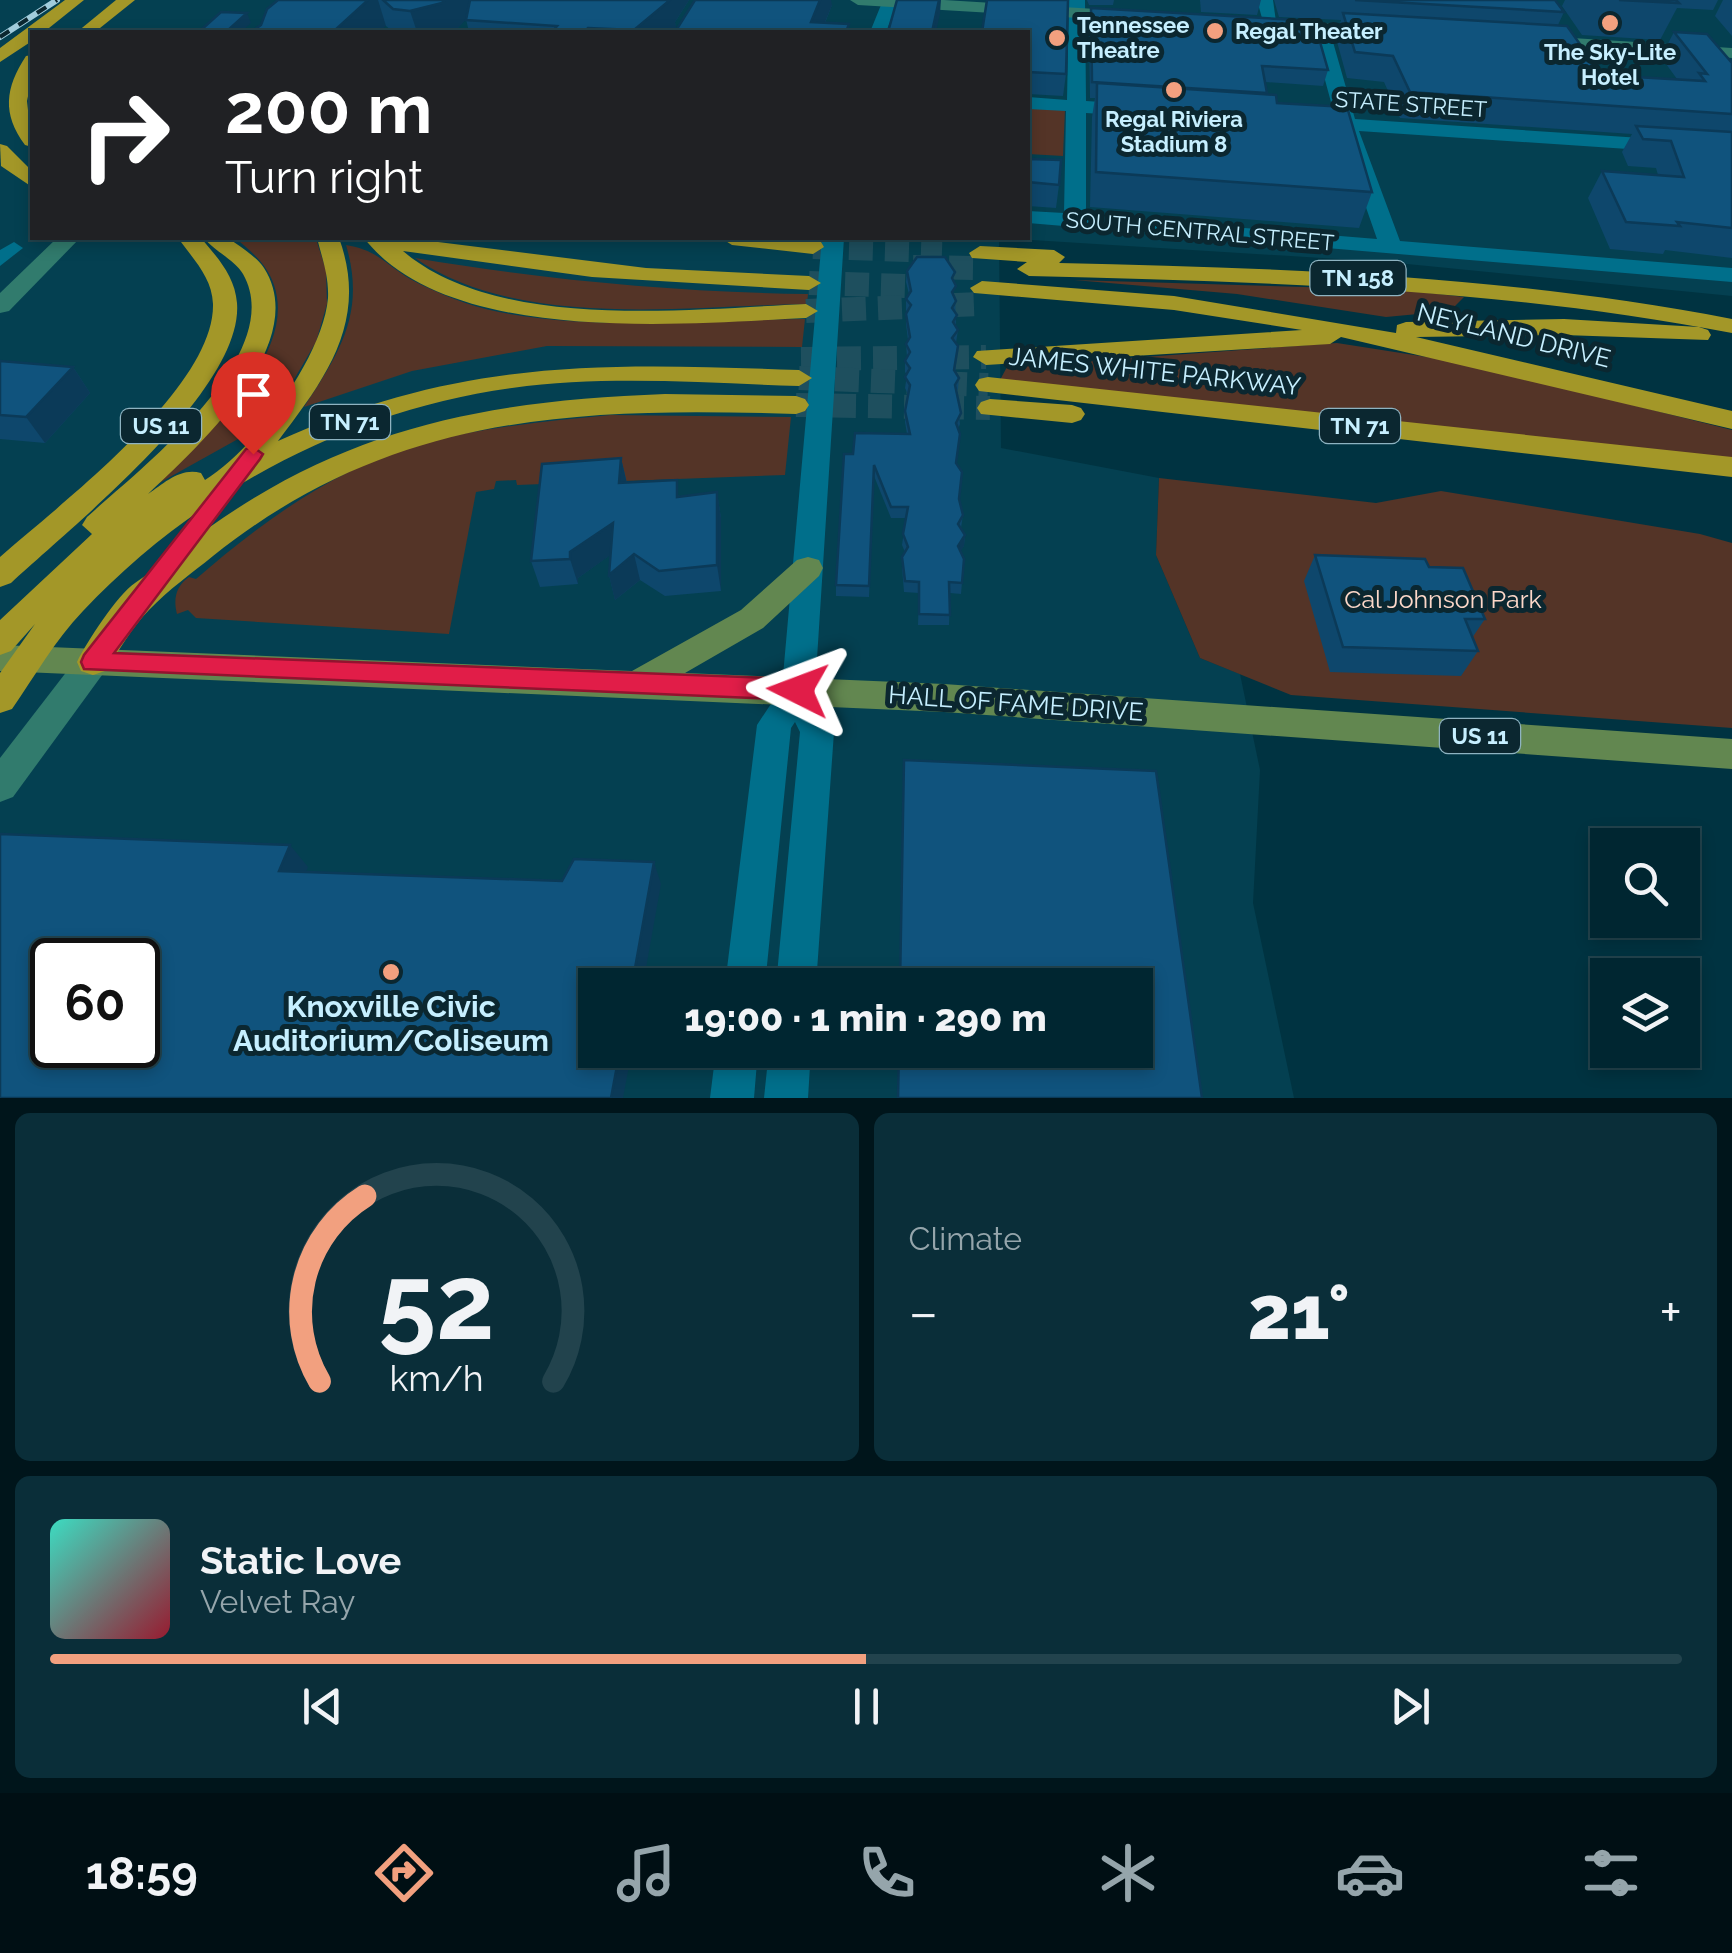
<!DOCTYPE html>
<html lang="en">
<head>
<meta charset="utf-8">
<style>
  body { margin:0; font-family:Raleway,sans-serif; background:#0a2e39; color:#f1f3f6; height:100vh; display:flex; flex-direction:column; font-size:38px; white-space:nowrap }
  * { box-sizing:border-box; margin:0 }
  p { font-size:32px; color:#95a5ab }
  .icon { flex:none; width:55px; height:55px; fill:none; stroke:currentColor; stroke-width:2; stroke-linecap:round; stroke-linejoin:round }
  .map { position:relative; height:1098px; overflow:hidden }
  .side { display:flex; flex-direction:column; gap:15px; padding:15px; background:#00151b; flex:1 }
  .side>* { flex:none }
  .guide { position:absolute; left:30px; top:30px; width:1000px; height:210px; border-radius:0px; box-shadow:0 5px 15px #0003,0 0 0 2px #22434d; background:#202124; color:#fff; overflow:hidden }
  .fabs { position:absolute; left:1590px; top:828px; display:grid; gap:20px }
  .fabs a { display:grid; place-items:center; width:110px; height:110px; border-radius:0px; background:#002631; box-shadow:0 5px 15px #0003,0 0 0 2px #22434d; font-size:50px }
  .speed { position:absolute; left:30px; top:938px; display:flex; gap:20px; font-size:50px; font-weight:700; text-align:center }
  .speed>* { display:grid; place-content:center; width:130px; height:130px; border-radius:50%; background:#002631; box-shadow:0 5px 15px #0003,0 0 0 2px #22434d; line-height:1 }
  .speed .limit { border:5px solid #111; border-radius:15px; background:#fff; color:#111 }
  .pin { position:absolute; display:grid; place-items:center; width:85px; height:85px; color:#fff; margin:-102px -42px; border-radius:50% 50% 50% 0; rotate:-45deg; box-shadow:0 0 10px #0007 }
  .pin .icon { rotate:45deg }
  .me { position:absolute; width:110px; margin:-55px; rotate:273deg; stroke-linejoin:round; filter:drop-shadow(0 0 8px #0008) }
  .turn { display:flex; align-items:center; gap:35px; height:210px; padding:0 30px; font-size:45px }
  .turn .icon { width:130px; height:130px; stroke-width:2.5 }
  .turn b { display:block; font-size:70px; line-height:85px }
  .big { font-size:75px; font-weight:800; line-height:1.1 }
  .side .tile { flex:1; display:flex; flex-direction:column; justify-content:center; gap:15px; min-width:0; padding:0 35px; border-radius:15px; background:#0a2e39 }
  .side .dial { align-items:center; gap:0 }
  .dial svg { height:260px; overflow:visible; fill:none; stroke:#22434d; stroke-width:7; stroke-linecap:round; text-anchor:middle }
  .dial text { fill:#f1f3f6; stroke:none }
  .song { display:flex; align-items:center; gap:30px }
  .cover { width:120px; height:120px; border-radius:15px; background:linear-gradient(135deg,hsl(170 70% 55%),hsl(350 70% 35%)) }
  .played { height:10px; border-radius:5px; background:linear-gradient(90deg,#f2a07f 50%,#22434d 50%) }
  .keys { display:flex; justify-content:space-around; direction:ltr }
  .heat { display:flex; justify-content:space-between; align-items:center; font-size:55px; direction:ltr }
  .side .tiles { flex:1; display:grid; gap:15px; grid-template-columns:1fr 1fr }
  .tile:last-child { grid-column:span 2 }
  .trip { position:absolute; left:578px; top:968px; width:575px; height:100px; border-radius:0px; background:#002631; box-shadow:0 5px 15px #0003,0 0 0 2px #22434d; font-weight:800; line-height:100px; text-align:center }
  .dock { display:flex; height:160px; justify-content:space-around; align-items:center; background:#000f14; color:#95a5ab }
  .dock .icon { width:70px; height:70px }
  .dock .on { color:#f2a07f }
  .dock b { font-size:45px; color:#f1f3f6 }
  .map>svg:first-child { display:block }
  .built { fill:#044051; fill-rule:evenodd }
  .green { fill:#543427 }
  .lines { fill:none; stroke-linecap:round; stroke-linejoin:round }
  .motorway-tunnel { stroke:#1e4f5e; stroke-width:24; stroke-dasharray:24 12; stroke-linecap:butt }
  .minor { fill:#006f8b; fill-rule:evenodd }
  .tertiary { fill:#006f8b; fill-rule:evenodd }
  .secondary { fill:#317b6d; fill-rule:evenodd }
  .primary { fill:#628750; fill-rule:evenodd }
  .motorway { fill:#a39728; fill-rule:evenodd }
  .rail-casing { stroke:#a1ccdc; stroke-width:6 }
  .rail { stroke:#0b2730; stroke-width:4; stroke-dasharray:11; stroke-linecap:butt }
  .wall { fill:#0e476c }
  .shaded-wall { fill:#0b3a58 }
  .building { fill:#10537d; stroke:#0b3a58; stroke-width:2.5; fill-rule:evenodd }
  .route { fill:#e11d48; stroke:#92132f; stroke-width:2.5 }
  .poi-dot { fill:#f2a07f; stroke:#0b2730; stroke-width:4 }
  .labels { text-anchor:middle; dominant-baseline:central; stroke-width:10; stroke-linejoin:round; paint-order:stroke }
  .far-poi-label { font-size:22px; font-weight:bold; fill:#c6efff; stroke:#0b2730; text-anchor:start }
  .far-street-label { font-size:22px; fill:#c6efff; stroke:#0b2730 }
  .shield { fill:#0b2730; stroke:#8eb3c1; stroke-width:2.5 }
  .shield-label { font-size:22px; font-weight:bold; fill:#c6efff }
  .street-label { font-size:25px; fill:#c6efff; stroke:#0b2730 }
  .park-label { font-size:25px; fill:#fdd8c9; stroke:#0b2730 }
  .near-poi-label { font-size:30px; font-weight:bold; fill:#c6efff; stroke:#0b2730 }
</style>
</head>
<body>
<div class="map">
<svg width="1732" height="1098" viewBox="0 0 1732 1098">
  <rect width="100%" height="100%" fill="#003341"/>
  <!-- built -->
  <path class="built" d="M0,0h1732v296l-345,-34 -388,-24 2,210 158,30 -3,77 44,103 40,16 20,96 -7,133 41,195h-1294zM32,32h996v206h-996zM52,960h86v85h-86zM595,985h540v65h-540z"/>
  <!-- green -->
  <g class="green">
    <polygon points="1028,106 1065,109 1063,156 1028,154"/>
    <path d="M235,238l81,1 10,31 1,34 -11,38 -27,46 -33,41 -104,58c45,-47 147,-129 122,-202 -7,-21 -23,-34 -39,-47z"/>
    <path d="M346,245c34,6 38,19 66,35 27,14 57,26 87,32 99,19 206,8 306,7l-3,28 -255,-1 -135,25 -108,36c36,-55 62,-95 42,-162z"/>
    <path d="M415,258c131,22 260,34 393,36l-1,10c-121,2 -288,26 -392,-46z"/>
    <polygon points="1074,280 1404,290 1464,297 1450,311 1386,317 1237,294"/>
    <polygon points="1337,343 1465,363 1732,430 1732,462 1000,380 1007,367"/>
    <path d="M611,415l180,2 -6,58 -268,10 -1,-5 -20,1 -2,8 -18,3 -27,142 -253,-16 -8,-8 -11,4c-4,-15 -1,-28 12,-37l7,2c64,-56 141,-112 224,-135 63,-17 127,-23 191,-29z"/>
    <polygon points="1159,478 1376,503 1441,491 1700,534 1732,543 1732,728 1291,695 1200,658 1156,555"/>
  </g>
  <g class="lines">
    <!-- motorway-tunnel -->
    <g class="motorway-tunnel">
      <polyline points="813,247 942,251"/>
      <polyline points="913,267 980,268"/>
      <polyline points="809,283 941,287"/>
      <polyline points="806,311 983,304"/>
      <polyline points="801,359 986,357"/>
      <polyline points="799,378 988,385"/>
      <polyline points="796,405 990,408"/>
    </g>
    <!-- minor -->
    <polygon class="minor" points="14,242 23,248 0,266 0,250"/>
    <!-- tertiary -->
    <g class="tertiary">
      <polygon points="883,0 899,0 886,32 870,32"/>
      <polygon points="1069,0 1085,0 1086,101 1134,104 1144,110 1134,116 1086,113 1086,215 1377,239 1339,130 1315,128 1305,122 1315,116 1335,117 1311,28 1320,23 1329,28 1355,119 1732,144 1732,156 1359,131 1400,241 1732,268 1732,282 1028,223 1028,211 1064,213 1066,111 1028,109 1028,97 1067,100"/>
      <polygon points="1257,0 1273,0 1277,29 1265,29"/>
      <polygon points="822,238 844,238 815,690 834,732 816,985 776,985 800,732 795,722 791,728 765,985 725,985 757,725 782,687"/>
      <polygon points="716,1050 758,1050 754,1098 710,1098"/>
      <polygon points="769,1050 811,1050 808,1098 764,1098"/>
    </g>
    <!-- secondary -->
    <g class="secondary">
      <polygon points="850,0 944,0 1130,11 1139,16 1130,21 858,5"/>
      <polygon points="1276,20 1380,27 1389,32 1380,37 1270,29 1267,25"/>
      <polygon points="1540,36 1732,48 1732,58 1534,45 1534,37"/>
      <polygon points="57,238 80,238 9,311 0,313 0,293"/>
      <polygon points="93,649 105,653 109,662 105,671 13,797 0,802 0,758 81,653"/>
    </g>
    <!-- primary -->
    <polygon class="primary" points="808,557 819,560 823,568 819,576 763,628 685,673 944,684 1732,739 1732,769 944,712 0,671 0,645 632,671 741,610 797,560"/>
    <!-- motorway -->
    <g class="motorway">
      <polygon points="65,0 84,0 44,32 32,32 32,41 0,62 0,48"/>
      <polygon points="116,0 135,0 95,32 77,32"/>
      <path d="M32,55v22l-5,24 5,46 -7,-2c-23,-31 -20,-57 1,-89z"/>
      <polygon points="0,144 7,146 32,171 32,187 1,166"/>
      <path d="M178,238h23c16,19 34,38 36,65 7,87 -166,224 -226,280l-11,4v-30c60,-53 215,-169 213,-253 -1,-27 -20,-45 -35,-66z"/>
      <path d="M204,238h24c11,8 28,18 36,30 48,75 -66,179 -116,226 16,-11 33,-27 53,-21l4,7c48,-29 118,-123 123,-182 1,-22 -6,-40 -11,-60h22c30,82 -12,139 -61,203 184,-83 325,-78 521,-71l13,8 -13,8c-95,-3 -193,-11 -287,2 -163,22 -317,104 -429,223 -28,29 -48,65 -71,98l-12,4v-40l35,-49 -24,27 -11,4v-35l92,-86 -10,-9 5,-8c52,-47 202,-162 156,-243 -8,-14 -29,-23 -39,-36z"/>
      <path d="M364,238h42l240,30 163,8 12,7 -12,7 -217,-13 -189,-26c95,81 286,58 403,53l12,7 -12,7c-123,6 -358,28 -442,-80z"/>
      <polygon points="721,238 789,238 821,242 824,247 813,254 732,245"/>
      <path d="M980,246l74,4 11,7 -6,6c226,5 450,13 673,56v14c-233,-45 -467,-51 -703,-57l-12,-7 10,-7 -55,-4 -3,-5z"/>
      <polygon points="982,281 1174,296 1396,333 1397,325 1406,322 1564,319 1699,327 1708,330 1711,335 1708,340 1564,335 1416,337 1732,411 1732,429 1341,337 1330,344 986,365 973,357 977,351 1302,330 1174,310 974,293 970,288"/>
      <polygon points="988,377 1732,457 1732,477 979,391 975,385 979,379"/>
      <path d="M665,394l131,2 9,3 4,6 -4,6 -9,3c-219,-7 -404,-1 -583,142 -21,17 -45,34 -64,54 -17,17 -30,41 -44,61l-12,4 -12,-4 -4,-9c9,-19 41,-68 58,-79 16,-11 32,-24 48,-36 151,-117 295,-146 482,-153z"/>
      <polygon points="990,399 1072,405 1081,408 1085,414 1081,420 1072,423 981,414 977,408 981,402"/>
    </g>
    <defs>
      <polyline id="rail" points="0,37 57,0"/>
    </defs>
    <!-- rail casing -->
    <use href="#rail" class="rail-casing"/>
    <!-- rail -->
    <use href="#rail" class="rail"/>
  </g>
  <!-- wall -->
  <g class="wall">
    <polygon points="278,0 689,0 675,22 676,31 832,5 825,23 849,24 849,32 469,32 466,19 454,32 393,32 386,26 261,25"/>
    <polygon points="1087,0 1114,0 1113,5 1089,5"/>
    <polygon points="1200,0 1261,0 1257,15 1201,12"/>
    <polygon points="1274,0 1555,0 1564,12 1558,25 1602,75 1677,79 1661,57 1674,32 1732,63 1732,258 1665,250 1663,254 1610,249 1588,198 1602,171 1658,175 1656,168 1628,166 1622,152 1632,134 1400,118 1384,82 1347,78 1336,38 1341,20 1279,17"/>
    <polygon points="1565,0 1718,0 1713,10 1677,8 1660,40 1582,35 1562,6"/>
    <polygon points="1723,0 1732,0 1732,36 1715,16"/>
    <polygon points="1091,8 1328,70 1323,86 1265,82 1267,94 1372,192 1359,228 1090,207 1092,117 1095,98 1090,98 1089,23"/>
    <polygon points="1028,32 1066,74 1063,96 1028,94"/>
    <polygon points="1028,159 1059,185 1056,208 1028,206"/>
    <polygon points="907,271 955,296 956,327 958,330 956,343 958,346 955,372 959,378 958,389 956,392 960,424 958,429 957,463 959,500 963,515 961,528 965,535 964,546 960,551 964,559 961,594 950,593 949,625 918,625 919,593 904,592 902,568 902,557 905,552 902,545 906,518 891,518 874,476 869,597 836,596 836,585 853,454 907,434 905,422 908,394 905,388 907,375 905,372 905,361 907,357 906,344 908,340 906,324 907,312 906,310 906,299 909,294 906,282"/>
    <polygon points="0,361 73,367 90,393 45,443 0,439"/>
    <polygon points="621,458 627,483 680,496 717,492 721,518 721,591 665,596 640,580 615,600 609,575 610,555 578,578 578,584 540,587 531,561"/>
    <polygon points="1315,555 1429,567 1485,619 1472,638 1478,651 1461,676 1330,672 1304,581"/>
  </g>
  <!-- shaded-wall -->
  <g class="shaded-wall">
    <polygon points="368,0 378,0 386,26 379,32 333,32"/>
    <polygon points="445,0 474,0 476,9 454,32 417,32 410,11"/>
    <polygon points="666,0 689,0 675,22 677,32 634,32 634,30"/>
    <polygon points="820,0 831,0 832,5 821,32 811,22"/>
    <polygon points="939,0 941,0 940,14 936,32 932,32"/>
    <polygon points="247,13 251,23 241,32 227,32"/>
    <polygon points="73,367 90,393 45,443 26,417"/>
    <polygon points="621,458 627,484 619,483"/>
    <polygon points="717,492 721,518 721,591 717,565"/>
    <polygon points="613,523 619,549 578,578 578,584 570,559 570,552"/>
    <polygon points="965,535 964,546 957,557 958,546"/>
    <polygon points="634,554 640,580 615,600 609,575"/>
    <polygon points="290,845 308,867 298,892 279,871"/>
    <polygon points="654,862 661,884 643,985 632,985"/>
    <polygon points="620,1050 632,1050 623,1098 611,1098"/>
  </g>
  <!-- building -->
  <g class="building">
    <polygon points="278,0 368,0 333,32 251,32 261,25 267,9"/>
    <polygon points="383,0 445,0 442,3 410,11 393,9"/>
    <polygon points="470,0 670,0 634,30 588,28 584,32 552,32 557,26 466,20"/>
    <polygon points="695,0 820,0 811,22 849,24 846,32 675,32"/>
    <polygon points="897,0 939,0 932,32 888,32"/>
    <polygon points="987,0 1068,0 1066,74 1028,72 1028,32 982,32"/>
    <polygon points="1355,0 1555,0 1564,12"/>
    <polygon points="1619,0 1676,0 1679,3"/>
    <polygon points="1091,8 1314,21 1328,70 1262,66 1267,93 1092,82"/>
    <polygon points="221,12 247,13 226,32 201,30"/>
    <polygon points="1343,13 1567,26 1602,75 1705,81 1699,73 1707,74 1674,32 1707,34 1732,63 1732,114 1410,92 1393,56 1355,52"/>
    <polygon points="1097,83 1276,95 1277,103 1347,107 1372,192 1096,172"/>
    <polygon points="1636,126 1732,132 1732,228 1677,222 1680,226 1626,222 1602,171 1684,177 1671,141 1643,139"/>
    <polygon points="1028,159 1061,160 1059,185 1028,182"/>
    <polygon points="917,257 945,257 955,272 952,278 956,286 952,292 956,301 952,308 957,315 953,322 958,330 952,338 958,346 954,370 959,378 955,385 961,413 956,423 960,434 956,463 962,472 959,499 963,515 958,524 965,535 958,546 964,559 962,583 949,582 950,615 919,614 919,582 905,581 902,557 908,547 903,534 908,507 891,507 874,465 869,586 836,585 844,454 853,454 855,433 910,434 905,411 910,385 905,377 910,368 905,361 910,352 906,344 910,337 906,314 911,305 906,299 911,291 907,271"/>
    <polygon points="0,361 73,367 26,417 0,415"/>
    <polygon points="621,458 619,483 677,480 677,497 717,492 717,565 659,571 634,554 609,575 613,523 570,552 570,559 531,561 542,464"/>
    <polygon points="1315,555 1425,559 1429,567 1463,568 1485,619 1465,619 1478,651 1343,647"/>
    <polygon points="904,760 1156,771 1202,1098 898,1098 899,1050 1135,1050 1135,985 900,985"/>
    <path d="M0,834l290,11 -11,26 283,10 12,-22 80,3 -22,123h-37v65h25l-9,48h-611zM52,960h86v85h-86z"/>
  </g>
  <!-- route -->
  <polygon class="route" points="253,447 263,454 260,459 114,653 798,679 807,682 811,690 807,697 798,700 84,669 81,662 84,655 246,449"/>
  <!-- markers -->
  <g class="poi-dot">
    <circle cx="1610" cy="23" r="10"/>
    <circle cx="1215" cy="31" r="10"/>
    <circle cx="1057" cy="38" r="10"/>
    <circle cx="1174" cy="90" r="10"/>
    <circle cx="391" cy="972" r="10"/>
  </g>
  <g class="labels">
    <!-- far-poi labels -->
    <g class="far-poi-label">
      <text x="1077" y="25">Tennessee<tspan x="1077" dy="25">Theatre</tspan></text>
      <text x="1235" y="31">Regal Theater</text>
      <text x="1610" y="52" text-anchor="middle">The Sky-Lite<tspan x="1610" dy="25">Hotel</tspan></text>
      <text x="1174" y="119" text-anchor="middle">Regal Riviera<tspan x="1174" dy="25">Stadium 8</tspan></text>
    </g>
    <!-- far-street labels -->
    <g class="far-street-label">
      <text transform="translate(1411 104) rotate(4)">STATE STREET</text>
      <text transform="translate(1200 231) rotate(5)">SOUTH CENTRAL STREET</text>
    </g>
    <!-- shield labels -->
    <g class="shield">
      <rect x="1310.5" y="261" width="95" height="34" rx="8"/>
      <rect x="310" y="405" width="80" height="34" rx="8"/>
      <rect x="121" y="409" width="80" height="34" rx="8"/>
      <rect x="1320" y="409" width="80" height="34" rx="8"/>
      <rect x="1440" y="719" width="80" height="34" rx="8"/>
    </g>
    <g class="shield-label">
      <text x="1358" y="278">TN 158</text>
      <text x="350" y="422">TN 71</text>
      <text x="161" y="426">US 11</text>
      <text x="1360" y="426">TN 71</text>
      <text x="1480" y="736">US 11</text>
    </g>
    <!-- street labels -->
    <g class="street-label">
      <text transform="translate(1514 335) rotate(14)">NEYLAND DRIVE</text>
      <text transform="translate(1155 371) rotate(6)">JAMES WHITE PARKWAY</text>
      <text transform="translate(1016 703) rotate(4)">HALL OF FAME DRIVE</text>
    </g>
    <!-- park labels -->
    <g class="park-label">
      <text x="1443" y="599">Cal Johnson Park</text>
    </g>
    <!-- near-poi labels -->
    <g class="near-poi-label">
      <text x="391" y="1006">Knoxville Civic<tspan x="391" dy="34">Auditorium/Coliseum</tspan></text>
    </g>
  </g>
</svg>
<div class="fabs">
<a><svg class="icon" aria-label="search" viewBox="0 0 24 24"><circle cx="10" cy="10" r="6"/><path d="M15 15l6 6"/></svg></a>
<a><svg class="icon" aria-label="layers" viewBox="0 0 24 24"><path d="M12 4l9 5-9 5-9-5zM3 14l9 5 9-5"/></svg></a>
</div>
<div class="speed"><div class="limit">60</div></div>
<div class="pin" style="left:253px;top:454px;background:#d93025"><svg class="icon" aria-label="arrive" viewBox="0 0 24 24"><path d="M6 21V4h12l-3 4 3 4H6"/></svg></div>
<svg class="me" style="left:798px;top:690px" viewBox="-20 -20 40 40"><path d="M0-17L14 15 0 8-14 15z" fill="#e11d48" stroke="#fff" stroke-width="4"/></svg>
<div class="trip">19:00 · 1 min · 290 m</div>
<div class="guide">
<div class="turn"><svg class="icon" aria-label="right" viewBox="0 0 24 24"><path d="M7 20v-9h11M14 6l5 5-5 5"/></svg><div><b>200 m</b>Turn right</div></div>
</div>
</div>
<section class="side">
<div class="tiles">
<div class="tile dial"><svg viewBox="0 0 100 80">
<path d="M14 69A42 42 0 1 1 86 69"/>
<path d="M14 69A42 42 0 0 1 28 12" stroke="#f2a07f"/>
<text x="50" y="56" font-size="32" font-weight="700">52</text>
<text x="50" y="72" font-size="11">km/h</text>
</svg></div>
<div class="tile"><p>Climate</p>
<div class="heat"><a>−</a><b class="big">21°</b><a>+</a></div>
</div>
<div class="tile">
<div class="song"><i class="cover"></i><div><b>Static Love</b><p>Velvet Ray</p></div></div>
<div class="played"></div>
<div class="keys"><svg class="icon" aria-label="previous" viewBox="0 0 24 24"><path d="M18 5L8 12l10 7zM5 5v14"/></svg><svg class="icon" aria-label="pause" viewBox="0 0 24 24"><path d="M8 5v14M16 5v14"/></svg><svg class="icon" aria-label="next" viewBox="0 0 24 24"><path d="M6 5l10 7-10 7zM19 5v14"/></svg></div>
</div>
</div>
</section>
<nav class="dock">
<b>18:59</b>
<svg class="icon on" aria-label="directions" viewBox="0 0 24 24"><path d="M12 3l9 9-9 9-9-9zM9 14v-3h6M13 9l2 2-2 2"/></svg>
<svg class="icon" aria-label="music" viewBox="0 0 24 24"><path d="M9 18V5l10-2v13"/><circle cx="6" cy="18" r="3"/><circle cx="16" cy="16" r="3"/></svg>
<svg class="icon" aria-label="phone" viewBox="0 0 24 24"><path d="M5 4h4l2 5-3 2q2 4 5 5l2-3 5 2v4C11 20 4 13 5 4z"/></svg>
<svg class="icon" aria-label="climate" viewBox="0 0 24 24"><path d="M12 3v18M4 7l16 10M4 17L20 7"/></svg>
<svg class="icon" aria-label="car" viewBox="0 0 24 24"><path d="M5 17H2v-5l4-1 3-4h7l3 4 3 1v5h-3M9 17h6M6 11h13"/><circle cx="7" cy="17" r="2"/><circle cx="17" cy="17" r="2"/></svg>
<svg class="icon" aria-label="filters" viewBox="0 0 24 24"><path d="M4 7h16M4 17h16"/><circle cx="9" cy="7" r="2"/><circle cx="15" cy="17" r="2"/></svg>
</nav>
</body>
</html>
